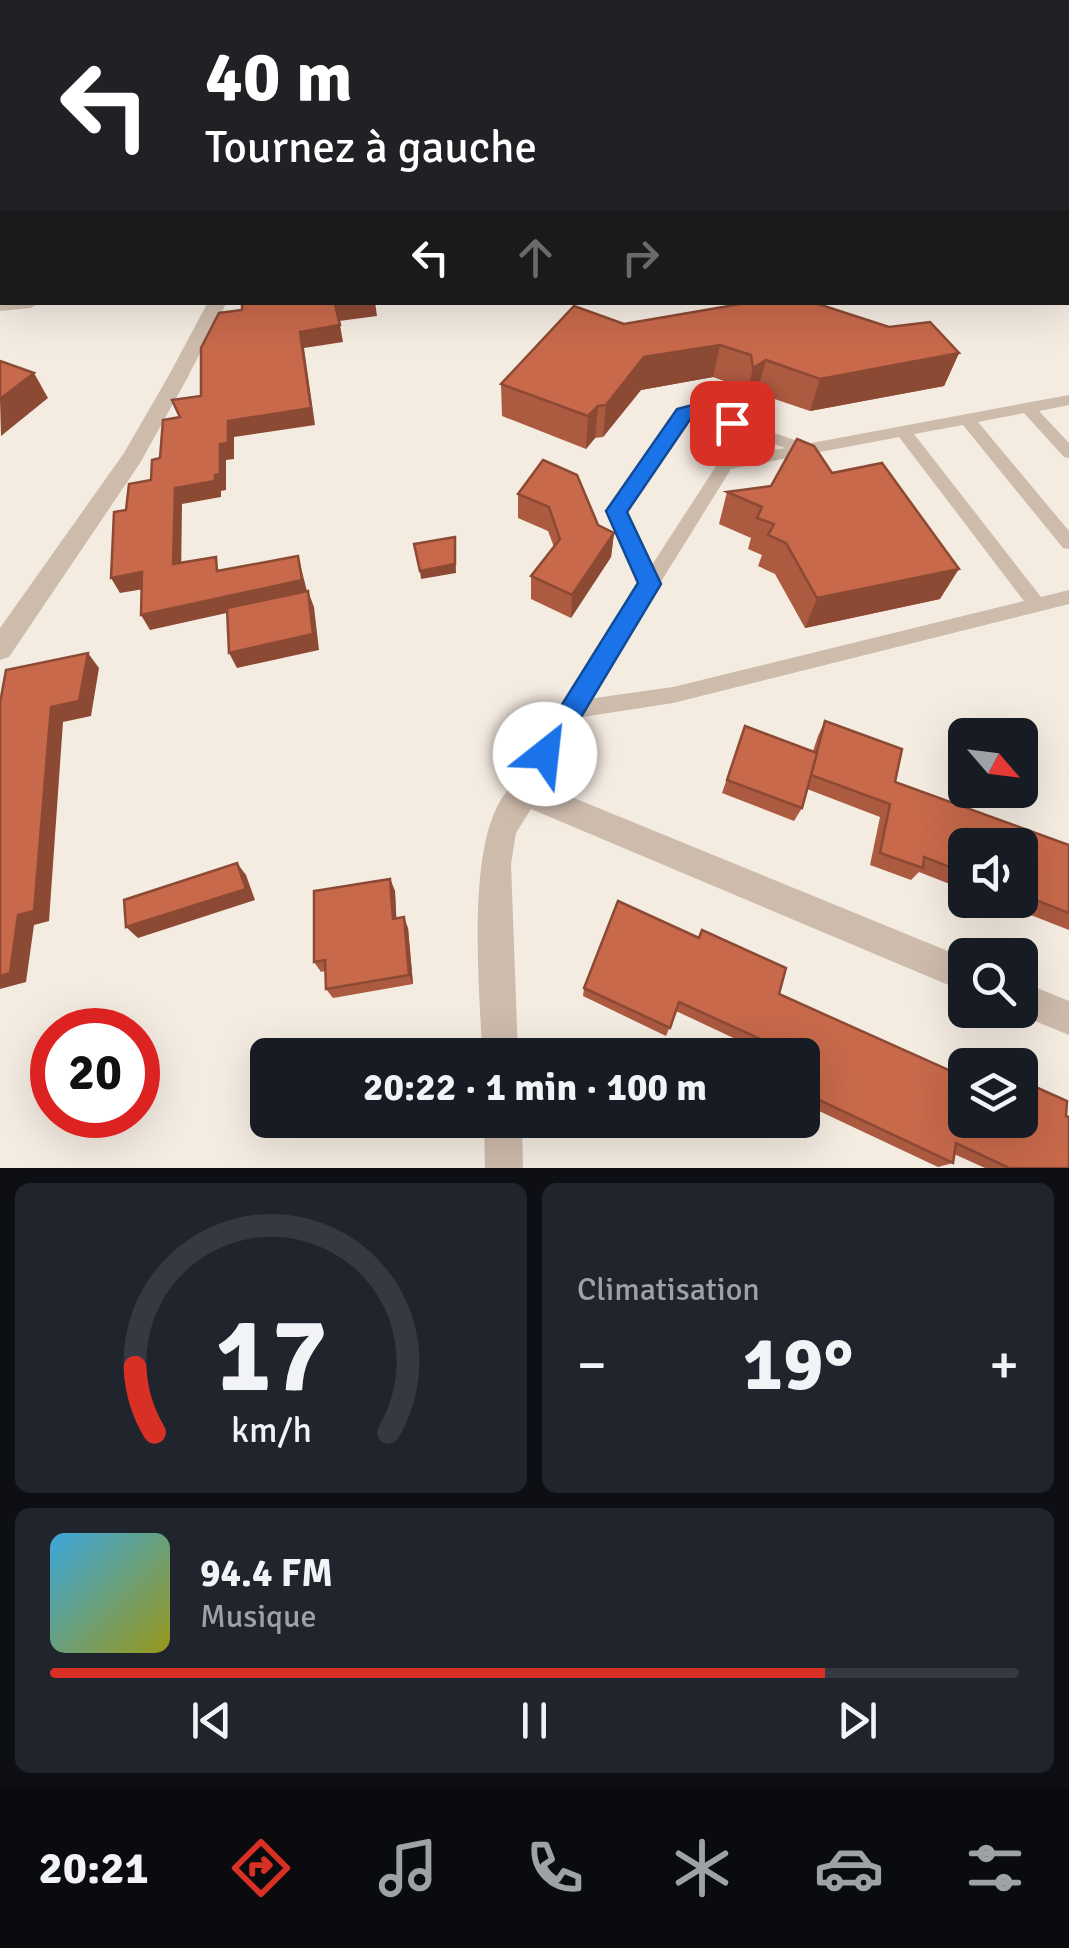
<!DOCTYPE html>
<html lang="fr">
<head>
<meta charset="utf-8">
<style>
  body { margin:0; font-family:Signika,sans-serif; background:#20242c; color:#f1f3f6; height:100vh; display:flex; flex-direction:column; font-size:38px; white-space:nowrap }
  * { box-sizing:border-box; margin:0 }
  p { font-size:32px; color:#9ea1a6 }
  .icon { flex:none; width:55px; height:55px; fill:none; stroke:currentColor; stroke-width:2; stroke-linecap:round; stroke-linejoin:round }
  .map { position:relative; height:1168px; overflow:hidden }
  .drawer { display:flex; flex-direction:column; gap:15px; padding:15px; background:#0d0f14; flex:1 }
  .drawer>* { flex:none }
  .banner { position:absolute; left:0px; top:0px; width:1070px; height:305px; box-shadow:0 10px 40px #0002; background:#202124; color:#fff; overflow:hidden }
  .needle { width:65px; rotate:118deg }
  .fabs { position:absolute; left:948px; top:718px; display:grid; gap:20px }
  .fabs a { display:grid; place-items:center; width:90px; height:90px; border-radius:15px; background:#171b24; box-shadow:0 10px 40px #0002; font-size:50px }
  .speed { position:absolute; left:30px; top:1008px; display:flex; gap:20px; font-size:50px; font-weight:700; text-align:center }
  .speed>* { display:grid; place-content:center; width:130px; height:130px; border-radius:50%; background:#171b24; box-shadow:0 10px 40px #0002; line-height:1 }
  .speed .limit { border:15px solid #d22; background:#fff; color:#111 }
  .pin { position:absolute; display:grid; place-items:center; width:85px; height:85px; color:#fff; margin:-42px; border-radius:20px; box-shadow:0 5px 15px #0006 }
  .me { position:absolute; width:110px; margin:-55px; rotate:29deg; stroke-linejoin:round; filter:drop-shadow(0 0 8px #0008) }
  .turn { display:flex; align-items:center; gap:35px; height:210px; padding:0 40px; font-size:45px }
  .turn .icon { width:130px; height:130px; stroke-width:2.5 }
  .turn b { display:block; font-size:70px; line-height:85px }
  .lanes { display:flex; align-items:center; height:95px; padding:0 40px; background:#0003; justify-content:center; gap:50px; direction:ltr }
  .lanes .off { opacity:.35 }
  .big { font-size:75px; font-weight:800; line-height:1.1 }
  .drawer .widget { flex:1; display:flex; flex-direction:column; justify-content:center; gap:15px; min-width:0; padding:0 35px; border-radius:15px; background:#20242c }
  .drawer .dial { align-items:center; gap:0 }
  .dial svg { height:260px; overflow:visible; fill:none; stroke:#363941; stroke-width:7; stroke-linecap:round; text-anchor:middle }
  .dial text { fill:#f1f3f6; stroke:none }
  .song { display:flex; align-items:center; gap:30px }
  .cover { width:120px; height:120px; border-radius:15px; background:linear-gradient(135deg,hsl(200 70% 55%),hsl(60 70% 35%)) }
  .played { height:10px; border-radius:5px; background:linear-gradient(90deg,#d93025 80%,#363941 80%) }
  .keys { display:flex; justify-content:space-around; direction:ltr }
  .heat { display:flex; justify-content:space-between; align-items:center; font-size:55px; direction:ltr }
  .drawer .tiles { flex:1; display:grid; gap:15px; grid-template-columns:1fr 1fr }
  .widget:last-child { grid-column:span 2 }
  .trip { position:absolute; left:250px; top:1038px; width:570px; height:100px; border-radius:15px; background:#171b24; box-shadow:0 10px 40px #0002; font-weight:800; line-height:100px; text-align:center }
  .tab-bar { display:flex; height:160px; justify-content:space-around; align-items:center; background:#090b0e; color:#9ea1a6 }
  .tab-bar .icon { width:70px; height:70px }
  .tab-bar .selected { color:#d93025 }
  .tab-bar b { font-size:45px; color:#f1f3f6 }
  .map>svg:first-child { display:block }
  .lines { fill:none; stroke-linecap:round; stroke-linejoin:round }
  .service { fill:#cdbbac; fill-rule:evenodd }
  .minor { fill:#cdbbac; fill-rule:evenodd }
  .tertiary { fill:#cdbbac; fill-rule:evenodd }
  .motorway { fill:#5c4a42; fill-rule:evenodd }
  .wall { fill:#ac5a40 }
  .shaded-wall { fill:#8c4a34 }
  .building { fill:#c8694b; stroke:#8c4a34; stroke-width:2.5 }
  .route { fill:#1a73e8; stroke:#114b97; stroke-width:2.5 }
</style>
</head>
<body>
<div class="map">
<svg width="1069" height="1168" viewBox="0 0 1069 1168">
  <rect width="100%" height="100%" fill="#f4ebe1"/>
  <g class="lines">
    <!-- service -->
    <g class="service">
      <polygon points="2,268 2,276 0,277 0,269"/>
      <path d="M1069,395v10l-30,6 30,32v15l-5,-1 -40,-44 -46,9 91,109v18l-6,-1 -100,-123 -49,9 127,163 28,-7v14l-396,99 -97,15 -44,81 -7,3 -7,-3 -3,-7 3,-7 33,-61 89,-140 -32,-73 71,-101 17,-5 110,39zM696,415l89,33 -65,12 -70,108 -26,-57 65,-93zM899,437l125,164 -351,86 -85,12 143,-230z"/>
    </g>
    <!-- minor -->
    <g class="minor">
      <polygon points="0,299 2,302 40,302 31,308 0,311"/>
      <polygon points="179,368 189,375 140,463 9,657 0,660 0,628 124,453 172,370"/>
      <path d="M525,778l440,180v34l-434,-183 -15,24 -5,31 7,191h-36c-1,-61 -23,-251 43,-277z"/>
      <polygon points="1020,981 1069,1001 1069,1035 1008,1010 1020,1010"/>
      <polygon points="484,1120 522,1120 523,1168 485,1168"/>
    </g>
    <!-- tertiary -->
    <polygon class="tertiary" points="208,302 227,302 186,380 172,380 169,375"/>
    <!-- motorway -->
    <g class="motorway">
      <polygon points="805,0 822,0 823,2 807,2"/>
      <polygon points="832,0 849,0 850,2 834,2"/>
      <rect x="1068" y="140" width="1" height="11"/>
      <polygon points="1068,163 1069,164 1069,176 1068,175"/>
    </g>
  </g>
  <!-- wall -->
  <g class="wall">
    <polygon points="0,0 637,0 633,2 2,2 2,18 0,16"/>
    <polygon points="624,324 959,353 944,386 810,411 757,393 745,400 743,388 713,377 641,390 603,437 595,438 586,449 502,416 501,384"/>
    <polygon points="832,473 940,599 805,628 775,574 758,566 762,555 748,549 751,538 719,524 727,492 771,486"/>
    <polygon points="518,494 614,533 611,557 571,618 531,599 531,576 554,547 548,531 518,518"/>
    <polygon points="825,721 895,782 1069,845 1069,930 992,900 1020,900 1020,845 965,845 965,890 919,872 911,880 870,865 880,817 807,789 802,808 794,821 722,793 745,726 813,751 818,736"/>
    <polygon points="390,879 395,891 396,918 408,928 413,984 333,998 326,989 325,971 321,972 314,962"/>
    <polygon points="702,930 779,994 951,1072 952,1064 967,1056 1066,1116 1069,1168 985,1168 954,1154 953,1163 938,1167 802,1103 802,1055 758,1055 759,1050 676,1011 666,1036 583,996 584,988 698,938"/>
  </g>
  <!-- shaded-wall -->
  <g class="shaded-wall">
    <polygon points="352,302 375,302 377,316 339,321 335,305"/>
    <polygon points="340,325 343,342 304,348 315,425 234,437 234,459 226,460 226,490 221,491 221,497 182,504 181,580 173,564 175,488 215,475 220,444 228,421 300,332"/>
    <polygon points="720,345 713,377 641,390 603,437 606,405 644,357"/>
    <polygon points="959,353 944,386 810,411 820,379"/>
    <polygon points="766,360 757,393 745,400 753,368"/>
    <polygon points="34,373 48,398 1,436 0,399"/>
    <polygon points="598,406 595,438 586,449 588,416"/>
    <polygon points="614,533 611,557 571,618 572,595"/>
    <polygon points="455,537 456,573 421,579 420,571"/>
    <polygon points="298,556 308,595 150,630 141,615"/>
    <polygon points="959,569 940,599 805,628 817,598"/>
    <polygon points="142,572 150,588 120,593 111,578"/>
    <polygon points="308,591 314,607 319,650 237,668 229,653"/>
    <polygon points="88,653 99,668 91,716 63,722 49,921 34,925 26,982 0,989 0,976 51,707"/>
    <polygon points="237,863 246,875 255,900 138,938 126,927"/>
    <polygon points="390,879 395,891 397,930 393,919"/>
    <polygon points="404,917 408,928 413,984 409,975"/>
  </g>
  <!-- building -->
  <g class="building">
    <polygon points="0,0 597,0 593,2 2,2 2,10 0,9"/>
    <polygon points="2,26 2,51 0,51 0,30"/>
    <polygon points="242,302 352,302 335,305 340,325 300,332 311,408 228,421 228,443 220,444 220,474 215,475 215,481 175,488 173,564 216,557 217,571 298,556 302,580 141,615 142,572 111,578 114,512 126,510 129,484 151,480 152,460 160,458 163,420 180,417 172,400 201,396 201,348 219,313 242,310"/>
    <polygon points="752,302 812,302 889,327 930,322 959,353 820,379 766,360 753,368 751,355 720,345 644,357 606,405 598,406 588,416 501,384 574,306 624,324"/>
    <polygon points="0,361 34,373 0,399"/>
    <polygon points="797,439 814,446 832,473 882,463 959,569 817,598 786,543 768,535 774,524 757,518 762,507 727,492 771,486"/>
    <polygon points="543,460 577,475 598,525 614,533 572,595 531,576 560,539 549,507 518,494"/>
    <polygon points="455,537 455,564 420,571 414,544"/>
    <polygon points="308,591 313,634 229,653 227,608"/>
    <polygon points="88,653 79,701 51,707 34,911 18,915 10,973 0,976 0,703 6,670"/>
    <polygon points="825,721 902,749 895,782 1069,845 1069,913 1020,894 1020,845 965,845 965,873 924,857 923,868 880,853 890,804 811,775"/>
    <polygon points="745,726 817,753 802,808 727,780"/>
    <polygon points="237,863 246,889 126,927 124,900"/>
    <polygon points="390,879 393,919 404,917 409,975 326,989 325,960 314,962 314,891"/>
    <polygon points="618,901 699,938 702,930 786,968 779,994 964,1077 965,1070 965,1120 1020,1120 1020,1080 1067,1101 1066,1116 1069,1117 1069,1168 1009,1168 956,1143 953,1163 802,1092 802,1055 764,1055 767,1042 679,1002 670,1028 584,988"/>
    <polygon points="967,1056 986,1065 966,1065"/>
  </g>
  <!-- route -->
  <polygon class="route" points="696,404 739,418 742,423 732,430 691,418 627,512 661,584 554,762 545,766 536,762 532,754 536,746 638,583 606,511 677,409"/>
</svg>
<div class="fabs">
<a><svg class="needle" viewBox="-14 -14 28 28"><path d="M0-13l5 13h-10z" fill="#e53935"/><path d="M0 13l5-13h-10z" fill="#9ea1a6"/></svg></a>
<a><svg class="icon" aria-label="sound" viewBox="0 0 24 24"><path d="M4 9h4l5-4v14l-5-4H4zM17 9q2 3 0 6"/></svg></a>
<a><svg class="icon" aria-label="search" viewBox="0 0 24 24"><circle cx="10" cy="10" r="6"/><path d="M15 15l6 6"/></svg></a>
<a><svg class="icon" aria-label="layers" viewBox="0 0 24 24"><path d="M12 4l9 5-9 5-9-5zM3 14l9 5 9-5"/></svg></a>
</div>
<div class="speed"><div class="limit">20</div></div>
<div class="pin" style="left:732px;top:423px;background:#d93025"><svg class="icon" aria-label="arrive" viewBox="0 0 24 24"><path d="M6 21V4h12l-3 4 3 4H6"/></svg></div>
<svg class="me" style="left:545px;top:754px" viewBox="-20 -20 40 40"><circle r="19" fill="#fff"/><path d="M0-13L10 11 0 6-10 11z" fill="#1a73e8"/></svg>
<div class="trip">20:22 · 1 min · 100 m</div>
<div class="banner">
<div class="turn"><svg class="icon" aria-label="left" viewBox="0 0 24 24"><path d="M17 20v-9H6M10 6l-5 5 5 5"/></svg><div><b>40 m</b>Tournez à gauche</div></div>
<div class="lanes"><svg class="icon" aria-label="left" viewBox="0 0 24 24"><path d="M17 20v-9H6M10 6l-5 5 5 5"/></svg><svg class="icon off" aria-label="ahead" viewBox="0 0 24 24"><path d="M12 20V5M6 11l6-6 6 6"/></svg><svg class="icon off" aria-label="right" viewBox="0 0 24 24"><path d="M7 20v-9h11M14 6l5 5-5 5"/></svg></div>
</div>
</div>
<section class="drawer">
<div class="tiles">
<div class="widget dial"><svg viewBox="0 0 100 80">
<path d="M14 69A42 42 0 1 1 86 69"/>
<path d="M14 69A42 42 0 0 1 8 49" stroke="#d93025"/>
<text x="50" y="56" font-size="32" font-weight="700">17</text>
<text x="50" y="72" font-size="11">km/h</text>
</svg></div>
<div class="widget"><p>Climatisation</p>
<div class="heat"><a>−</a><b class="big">19°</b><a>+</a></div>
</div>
<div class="widget">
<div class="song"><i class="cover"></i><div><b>94.4 FM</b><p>Musique</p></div></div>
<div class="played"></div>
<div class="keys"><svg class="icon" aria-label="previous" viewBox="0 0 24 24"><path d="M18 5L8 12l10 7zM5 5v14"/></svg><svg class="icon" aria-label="pause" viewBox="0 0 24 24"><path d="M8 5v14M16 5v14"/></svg><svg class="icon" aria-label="next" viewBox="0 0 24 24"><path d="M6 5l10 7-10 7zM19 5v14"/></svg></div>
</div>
</div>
</section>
<nav class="tab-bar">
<b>20:21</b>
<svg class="icon selected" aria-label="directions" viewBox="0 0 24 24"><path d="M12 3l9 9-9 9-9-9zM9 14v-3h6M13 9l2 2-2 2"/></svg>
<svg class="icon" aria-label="music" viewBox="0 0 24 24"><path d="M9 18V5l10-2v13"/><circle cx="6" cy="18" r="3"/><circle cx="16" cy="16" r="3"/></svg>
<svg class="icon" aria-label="phone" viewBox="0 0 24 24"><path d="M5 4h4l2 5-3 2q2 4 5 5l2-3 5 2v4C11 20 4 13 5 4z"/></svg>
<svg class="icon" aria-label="climate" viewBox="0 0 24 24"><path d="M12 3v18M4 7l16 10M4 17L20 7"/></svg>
<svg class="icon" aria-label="car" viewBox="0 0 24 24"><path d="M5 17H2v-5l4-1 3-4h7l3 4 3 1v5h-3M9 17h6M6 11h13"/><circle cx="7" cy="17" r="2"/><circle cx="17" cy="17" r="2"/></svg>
<svg class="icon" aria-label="filters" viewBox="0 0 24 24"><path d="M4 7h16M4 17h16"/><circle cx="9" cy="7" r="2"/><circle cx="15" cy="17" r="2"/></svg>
</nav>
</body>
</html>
